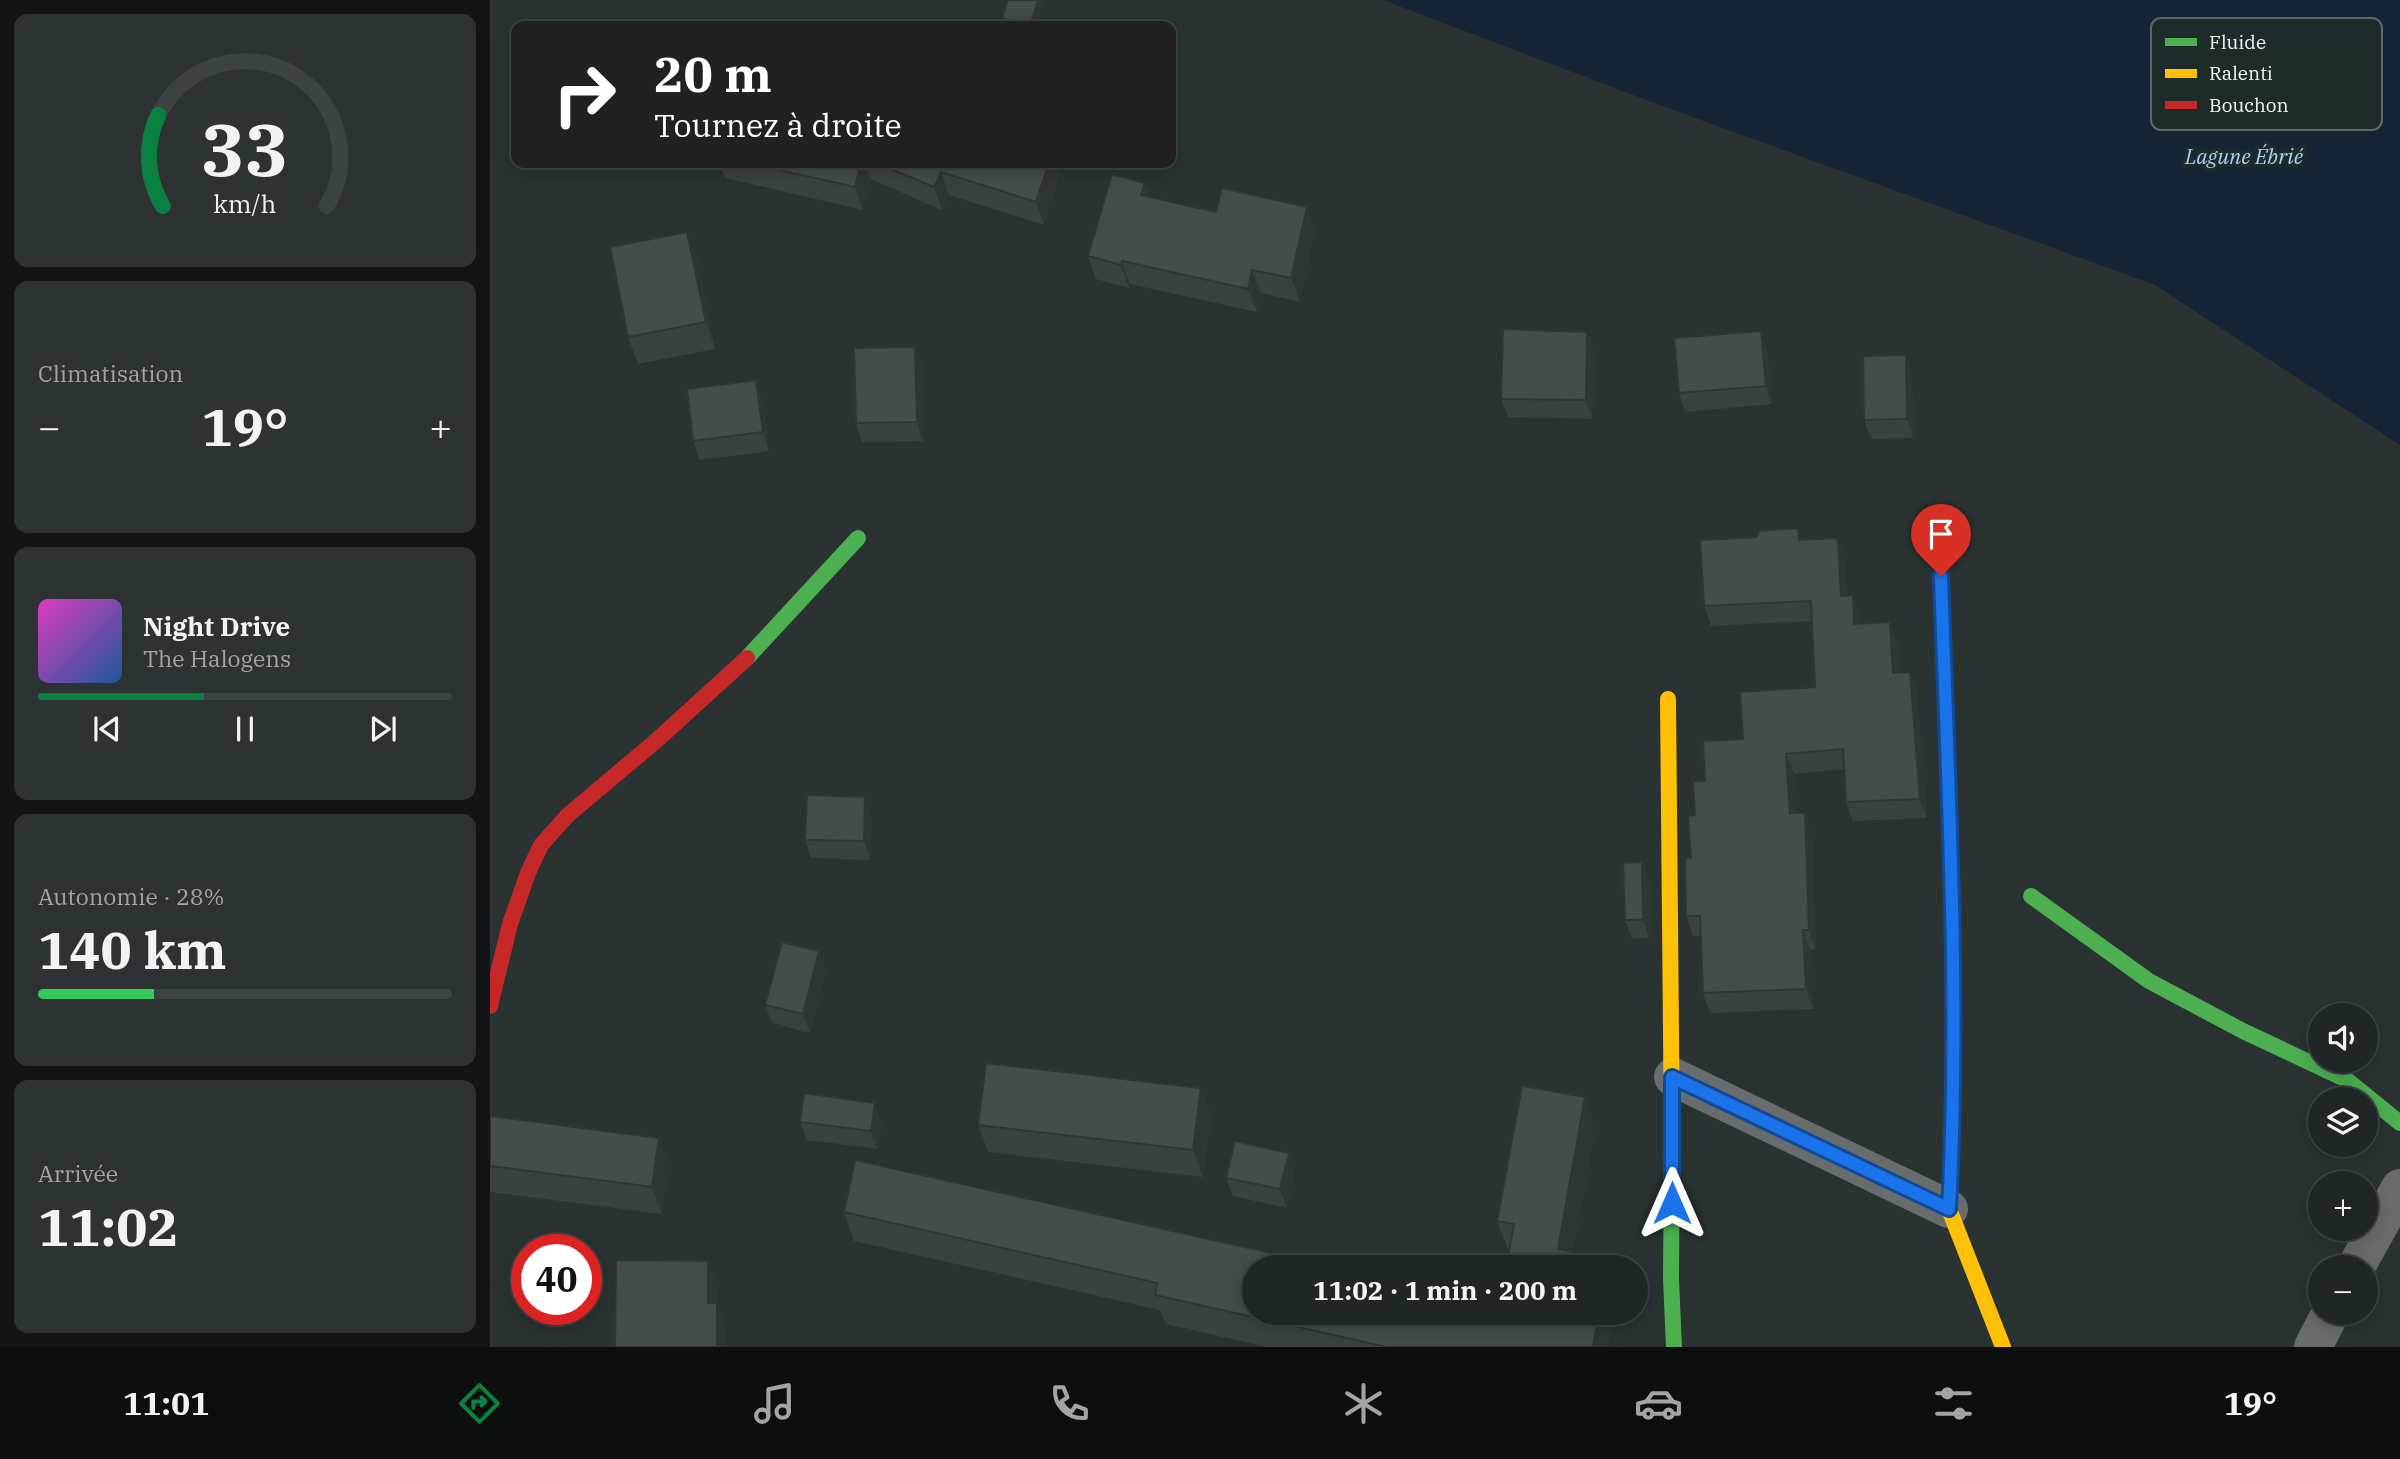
<!DOCTYPE html>
<html lang="fr">
<head>
<meta charset="utf-8">
<style>
  body { margin:0; font-family:"IBM Plex Serif",serif; background:#2d3232; color:#f1f3f6; height:100vh; display:flex; flex-direction:column; font-size:26px; white-space:nowrap }
  * { box-sizing:border-box; margin:0 }
  p { font-size:23px; color:#a2a5a7 }
  .icon { flex:none; width:38px; height:38px; fill:none; stroke:currentColor; stroke-width:2; stroke-linecap:round; stroke-linejoin:round }
  .map { position:relative; flex:1; overflow:hidden }
  .panel { display:flex; flex-direction:column; gap:14px; padding:14px; background:#121515; width:490px }
  .panel>* { flex:none }
  .guide { position:absolute; left:21px; top:21px; width:665px; height:147px; border-radius:14px; box-shadow:0 4px 18px #0003,0 0 0 2px #3d4343; background:#202124; color:#fff; overflow:hidden }
  .fabs { position:absolute; left:1818px; top:1003px; display:grid; gap:14px }
  .fabs a { display:grid; place-items:center; width:70px; height:70px; border-radius:50%; background:#202626; box-shadow:0 4px 18px #0003,0 0 0 2px #3d4343; font-size:35px }
  .speed { position:absolute; left:21px; top:1234px; display:flex; gap:14px; font-size:35px; font-weight:700; text-align:center }
  .speed>* { display:grid; place-content:center; width:91px; height:91px; border-radius:50%; background:#202626; box-shadow:0 4px 18px #0003,0 0 0 2px #3d4343; line-height:1 }
  .speed .limit { border:10px solid #d22; background:#fff; color:#111 }
  .pin { position:absolute; display:grid; place-items:center; width:60px; height:60px; color:#fff; margin:-72px -30px; border-radius:50% 50% 50% 0; rotate:-45deg; box-shadow:0 0 7px #0007 }
  .pin .icon { rotate:45deg }
  .me { position:absolute; width:77px; margin:-38px; rotate:0deg; stroke-linejoin:round; filter:drop-shadow(0 0 5px #0008) }
  .turn { display:flex; align-items:center; gap:24px; height:147px; padding:0 28px; font-size:32px }
  .turn .icon { width:91px; height:91px; stroke-width:2.5 }
  .turn b { display:block; font-size:49px; line-height:60px }
  .big { font-size:52px; font-weight:700; line-height:1.1 }
  .panel .tile { flex:1; display:flex; flex-direction:column; justify-content:center; gap:10px; min-width:0; padding:0 24px; border-radius:14px; background:#2d3232 }
  .panel .dial { align-items:center; gap:0 }
  .dial svg { height:182px; overflow:visible; fill:none; stroke:#3d4343; stroke-width:7; stroke-linecap:round; text-anchor:middle }
  .dial text { fill:#f1f3f6; stroke:none }
  .song { display:flex; align-items:center; gap:21px }
  .cover { width:84px; height:84px; border-radius:10px; background:linear-gradient(135deg,hsl(310 70% 55%),hsl(210 70% 35%)) }
  .played { height:7px; border-radius:4px; background:linear-gradient(90deg,#0b8043 40%,#3d4343 40%) }
  .keys { display:flex; justify-content:space-around; direction:ltr }
  .heat { display:flex; justify-content:space-between; align-items:center; font-size:38px; direction:ltr }
  .charge { height:10px; border-radius:5px; background:linear-gradient(90deg,#34c759 28%,#3d4343 0) }
  .trip { position:absolute; left:752px; top:1255px; width:406px; height:70px; border-radius:35px; background:#202626; box-shadow:0 4px 18px #0003,0 0 0 2px #3d4343; font-weight:700; line-height:70px; text-align:center }
  .tab-bar { display:flex; height:112px; justify-content:space-around; align-items:center; background:#0d0f0f; color:#a2a5a7 }
  .tab-bar .icon { width:49px; height:49px }
  .tab-bar .selected { color:#0b8043 }
  .tab-bar b { font-size:32px; color:#f1f3f6 }
  main { display:flex; flex:1; min-height:0 }
  .map>svg:first-child { display:block }
  .water { fill:#162536 }
  .lines { fill:none; stroke-linecap:round; stroke-linejoin:round }
  .street { stroke:#696c6d; stroke-width:38 }
  .fast { stroke:#4caf50; stroke-width:16 }
  .slow { stroke:#ffc107; stroke-width:16 }
  .jam { stroke:#c62828; stroke-width:16 }
  .wall { fill:#3a4240 }
  .shaded-wall { fill:#303634 }
  .building { fill:#444d4b; stroke:#303634; stroke-width:2 }
  .route-casing { stroke:#114b97; stroke-width:18 }
  .route { stroke:#1a73e8; stroke-width:12 }
  .labels { text-anchor:middle; dominant-baseline:central; stroke-width:7; stroke-linejoin:round; paint-order:stroke }
  .water-label { font-size:21px; font-style:italic; fill:#acd0fa; stroke:#1d2c2b }
  .key { fill:#1d2c2b; stroke:#5c6968; stroke-width:2 }
  .key-label { font-size:19px; fill:#eef7f6 }
</style>
</head>
<body>
<main>
<section class="panel">
<div class="tile dial"><svg viewBox="0 0 100 80">
<path d="M14 69A42 42 0 1 1 86 69"/>
<path d="M14 69A42 42 0 0 1 12 29" stroke="#0b8043"/>
<text x="50" y="56" font-size="32" font-weight="700">33</text>
<text x="50" y="72" font-size="11">km/h</text>
</svg></div>
<div class="tile"><p>Climatisation</p>
<div class="heat"><a>−</a><b class="big">19°</b><a>+</a></div>
</div>
<div class="tile">
<div class="song"><i class="cover"></i><div><b>Night Drive</b><p>The Halogens</p></div></div>
<div class="played"></div>
<div class="keys"><svg class="icon" aria-label="previous" viewBox="0 0 24 24"><path d="M18 5L8 12l10 7zM5 5v14"/></svg><svg class="icon" aria-label="pause" viewBox="0 0 24 24"><path d="M8 5v14M16 5v14"/></svg><svg class="icon" aria-label="next" viewBox="0 0 24 24"><path d="M6 5l10 7-10 7zM19 5v14"/></svg></div>
</div>
<div class="tile"><p>Autonomie · 28%</p><b class="big">140 km</b><div class="charge"></div></div>
<div class="tile"><p>Arrivée</p><b class="big">11:02</b></div>
</section>
<div class="map">
<svg width="1910" height="1347" viewBox="0 0 1910 1347">
  <rect width="100%" height="100%" fill="#2a3232"/>
  <!-- water -->
  <polygon class="water" points="893,0 1910,0 1910,445 1665,285 1167,104"/>
  <g class="lines">
    <!-- street -->
    <g class="street">
      <polyline points="1183,1077 1459,1209"/>
      <polyline points="1866,1267 1910,1188"/>
      <polyline points="1823,1347 1841,1312"/>
    </g>
    <!-- fast -->
    <g class="fast">
      <path d="M1451,576c7,208 19,416 8,625"/>
      <polyline points="257,658 368,538"/>
      <polyline points="1541,896 1659,981 1753,1031 1857,1080 1910,1123"/>
      <polyline points="1182,1145 1181,1279 1184,1347"/>
    </g>
    <!-- slow -->
    <g class="slow">
      <polyline points="1178,699 1182,1145"/>
      <polyline points="1459,1201 1459,1209 1513,1347"/>
    </g>
    <!-- jam -->
    <polyline class="jam" points="0,1006 20,924 38,873 51,845 78,815 167,740 257,658"/>
  </g>
  <!-- wall -->
  <g class="wall">
    <polygon points="518,0 554,0 546,26 515,26 512,18"/>
    <polygon points="229,163 566,163 570,175 554,225 459,195 452,210 380,179 373,210 235,178"/>
    <polygon points="655,183 660,197 726,212 825,230 810,302 771,293 767,312 640,284 639,288 606,279 598,256"/>
    <polygon points="207,259 225,349 148,364 138,337"/>
    <polygon points="1271,331 1277,350 1282,404 1195,412 1189,393"/>
    <polygon points="425,347 432,366 433,441 372,442 366,423"/>
    <polygon points="1104,350 1102,419 1018,417 1011,399"/>
    <polygon points="1416,355 1422,374 1423,438 1381,439 1374,420"/>
    <polygon points="272,399 279,451 210,460 203,441"/>
    <polygon points="1312,539 1355,557 1357,595 1370,615 1370,624 1400,622 1407,642 1409,673 1420,672 1427,692 1437,818 1363,821 1356,802 1354,769 1304,774 1306,813 1315,813 1322,832 1326,949 1320,950 1323,1009 1220,1013 1213,993 1210,936 1203,936 1196,916 1205,815 1215,781 1253,739 1325,687 1322,621 1221,626 1214,606"/>
    <polygon points="382,815 380,860 321,858 315,840"/>
    <polygon points="1152,862 1159,880 1159,938 1142,939 1135,920"/>
    <polygon points="336,970 320,1033 282,1023 275,1005"/>
    <polygon points="711,1088 721,1115 713,1177 498,1152 488,1125"/>
    <polygon points="0,1116 169,1138 178,1165 172,1214 0,1192"/>
    <polygon points="392,1121 388,1149 317,1140 310,1122"/>
    <polygon points="1106,1126 1083,1252 1118,1258 1122,1267 1016,1267 1019,1251 1018,1250 1007,1221"/>
    <polygon points="365,1160 765,1312 1125,1312 1119,1347 777,1347 675,1324 670,1310 364,1241 354,1212"/>
    <polygon points="805,1172 797,1208 743,1196 736,1178"/>
  </g>
  <!-- shaded-wall -->
  <g class="shaded-wall">
    <polygon points="548,0 554,0 546,26 540,26"/>
    <polygon points="371,163 374,163 380,179 373,210 365,187"/>
    <polygon points="559,163 566,163 570,175 554,225 546,202"/>
    <polygon points="451,172 459,195 452,210 444,187"/>
    <polygon points="655,183 664,206 651,195"/>
    <polygon points="817,207 825,230 810,302 801,278"/>
    <polygon points="197,232 207,259 225,349 216,322"/>
    <polygon points="632,261 640,284 639,288 631,265"/>
    <polygon points="762,270 771,293 767,312 758,289"/>
    <polygon points="1271,331 1277,350 1282,404 1276,386"/>
    <polygon points="1097,332 1104,350 1102,419 1096,400"/>
    <polygon points="425,347 432,366 433,441 427,422"/>
    <polygon points="1416,355 1422,374 1423,438 1417,419"/>
    <polygon points="266,380 272,399 279,451 273,432"/>
    <polygon points="1348,538 1355,557 1358,615 1351,596"/>
    <polygon points="1363,595 1370,615 1372,644 1364,624"/>
    <polygon points="1400,622 1407,642 1410,693 1403,673"/>
    <polygon points="1420,672 1427,692 1437,818 1430,799"/>
    <polygon points="1296,754 1304,774 1307,833 1300,813"/>
    <polygon points="375,797 382,815 380,860 374,841"/>
    <polygon points="1315,813 1322,832 1326,949 1319,930"/>
    <polygon points="1152,862 1159,880 1159,938 1153,920"/>
    <polygon points="1313,930 1320,950 1323,1009 1316,989"/>
    <polygon points="329,951 336,970 320,1033 313,1014"/>
    <polygon points="711,1088 721,1115 713,1177 703,1150"/>
    <polygon points="1095,1097 1106,1126 1081,1267 1068,1249"/>
    <polygon points="385,1103 392,1121 388,1149 381,1131"/>
    <polygon points="169,1138 178,1165 172,1214 162,1187"/>
    <polygon points="799,1153 805,1172 797,1208 790,1189"/>
    <polygon points="1118,1258 1122,1267 1117,1267"/>
    <polygon points="218,1261 228,1288 228,1305 237,1330 237,1347 227,1347 218,1303"/>
    <polygon points="1109,1312 1125,1312 1119,1347 1103,1347"/>
  </g>
  <!-- building -->
  <g class="building">
    <polygon points="518,0 548,0 540,26 512,18"/>
    <polygon points="259,163 371,163 365,187"/>
    <polygon points="387,163 559,163 546,202 451,172 444,187"/>
    <polygon points="622,174 655,183 651,195 726,212 732,188 817,207 801,278 762,270 758,289 632,261 631,265 598,256"/>
    <polygon points="197,232 216,322 138,337 120,247"/>
    <polygon points="1013,329 1097,332 1096,400 1011,399"/>
    <polygon points="1271,331 1276,386 1189,393 1184,338"/>
    <polygon points="425,347 427,422 366,423 364,348"/>
    <polygon points="1416,355 1417,419 1374,420 1373,356"/>
    <polygon points="266,380 273,432 203,441 197,389"/>
    <polygon points="1308,528 1309,540 1348,538 1351,596 1363,595 1364,624 1400,622 1403,673 1420,672 1430,799 1356,802 1353,749 1296,754 1300,813 1315,813 1319,930 1313,930 1316,989 1213,993 1210,916 1196,916 1195,859 1201,858 1198,816 1205,815 1203,781 1215,781 1213,741 1253,739 1250,692 1325,687 1321,601 1214,606 1210,540 1267,537 1268,531"/>
    <polygon points="317,795 375,797 374,841 315,840"/>
    <polygon points="1152,862 1153,920 1135,920 1133,863"/>
    <polygon points="292,942 329,951 313,1014 275,1005"/>
    <polygon points="496,1063 711,1088 703,1150 488,1125"/>
    <polygon points="1032,1086 1095,1097 1068,1249 1118,1258 1117,1267 1016,1267 1024,1224 1007,1221"/>
    <polygon points="314,1093 385,1103 381,1131 310,1122"/>
    <polygon points="0,1116 169,1138 162,1187 0,1166"/>
    <polygon points="745,1141 799,1153 790,1189 736,1178"/>
    <polygon points="365,1160 843,1267 765,1267 765,1312 1109,1312 1103,1347 897,1347 665,1295 667,1283 354,1212"/>
    <polygon points="126,1260 218,1261 218,1303 227,1303 227,1347 125,1347"/>
  </g>
  <g class="lines">
    <defs>
      <path id="route" d="M1182,1203v-126l277,132c11,-210 -1,-422 -8,-633"/>
    </defs>
    <!-- route casing -->
    <use href="#route" class="route-casing"/>
    <!-- route -->
    <use href="#route" class="route"/>
  </g>
  <g class="labels">
    <!-- water labels -->
    <g class="water-label">
      <text x="1754" y="156">Lagune Ébrié</text>
    </g>
  </g>
  <!-- legend -->
  <rect x="1661" y="18" width="231" height="112" rx="10" class="key"/>
  <rect x="1675" y="38" width="32" height="8" fill="#4caf50"/>
  <rect x="1675" y="69" width="32" height="9" fill="#ffc107"/>
  <rect x="1675" y="101" width="32" height="8" fill="#c62828"/>
  <g class="key-label">
    <text x="1719" y="49">Fluide</text>
    <text x="1719" y="80">Ralenti</text>
    <text x="1719" y="112">Bouchon</text>
  </g>
</svg>
<div class="fabs">
<a><svg class="icon" aria-label="sound" viewBox="0 0 24 24"><path d="M4 9h4l5-4v14l-5-4H4zM17 9q2 3 0 6"/></svg></a>
<a><svg class="icon" aria-label="layers" viewBox="0 0 24 24"><path d="M12 4l9 5-9 5-9-5zM3 14l9 5 9-5"/></svg></a>
<a>+</a>
<a>−</a>
</div>
<div class="speed"><div class="limit">40</div></div>
<div class="pin" style="left:1451px;top:576px;background:#d93025"><svg class="icon" aria-label="arrive" viewBox="0 0 24 24"><path d="M6 21V4h12l-3 4 3 4H6"/></svg></div>
<svg class="me" style="left:1182px;top:1203px" viewBox="-20 -20 40 40"><path d="M0-17L14 15 0 8-14 15z" fill="#1a73e8" stroke="#fff" stroke-width="4"/></svg>
<div class="trip">11:02 · 1 min · 200 m</div>
<div class="guide">
<div class="turn"><svg class="icon" aria-label="right" viewBox="0 0 24 24"><path d="M7 20v-9h11M14 6l5 5-5 5"/></svg><div><b>20 m</b>Tournez à droite</div></div>
</div>
</div>
</main>
<nav class="tab-bar">
<b>11:01</b>
<svg class="icon selected" aria-label="directions" viewBox="0 0 24 24"><path d="M12 3l9 9-9 9-9-9zM9 14v-3h6M13 9l2 2-2 2"/></svg>
<svg class="icon" aria-label="music" viewBox="0 0 24 24"><path d="M9 18V5l10-2v13"/><circle cx="6" cy="18" r="3"/><circle cx="16" cy="16" r="3"/></svg>
<svg class="icon" aria-label="phone" viewBox="0 0 24 24"><path d="M5 4h4l2 5-3 2q2 4 5 5l2-3 5 2v4C11 20 4 13 5 4z"/></svg>
<svg class="icon" aria-label="climate" viewBox="0 0 24 24"><path d="M12 3v18M4 7l16 10M4 17L20 7"/></svg>
<svg class="icon" aria-label="car" viewBox="0 0 24 24"><path d="M5 17H2v-5l4-1 3-4h7l3 4 3 1v5h-3M9 17h6M6 11h13"/><circle cx="7" cy="17" r="2"/><circle cx="17" cy="17" r="2"/></svg>
<svg class="icon" aria-label="filters" viewBox="0 0 24 24"><path d="M4 7h16M4 17h16"/><circle cx="9" cy="7" r="2"/><circle cx="15" cy="17" r="2"/></svg>
<b>19°</b>
</nav>
</body>
</html>
